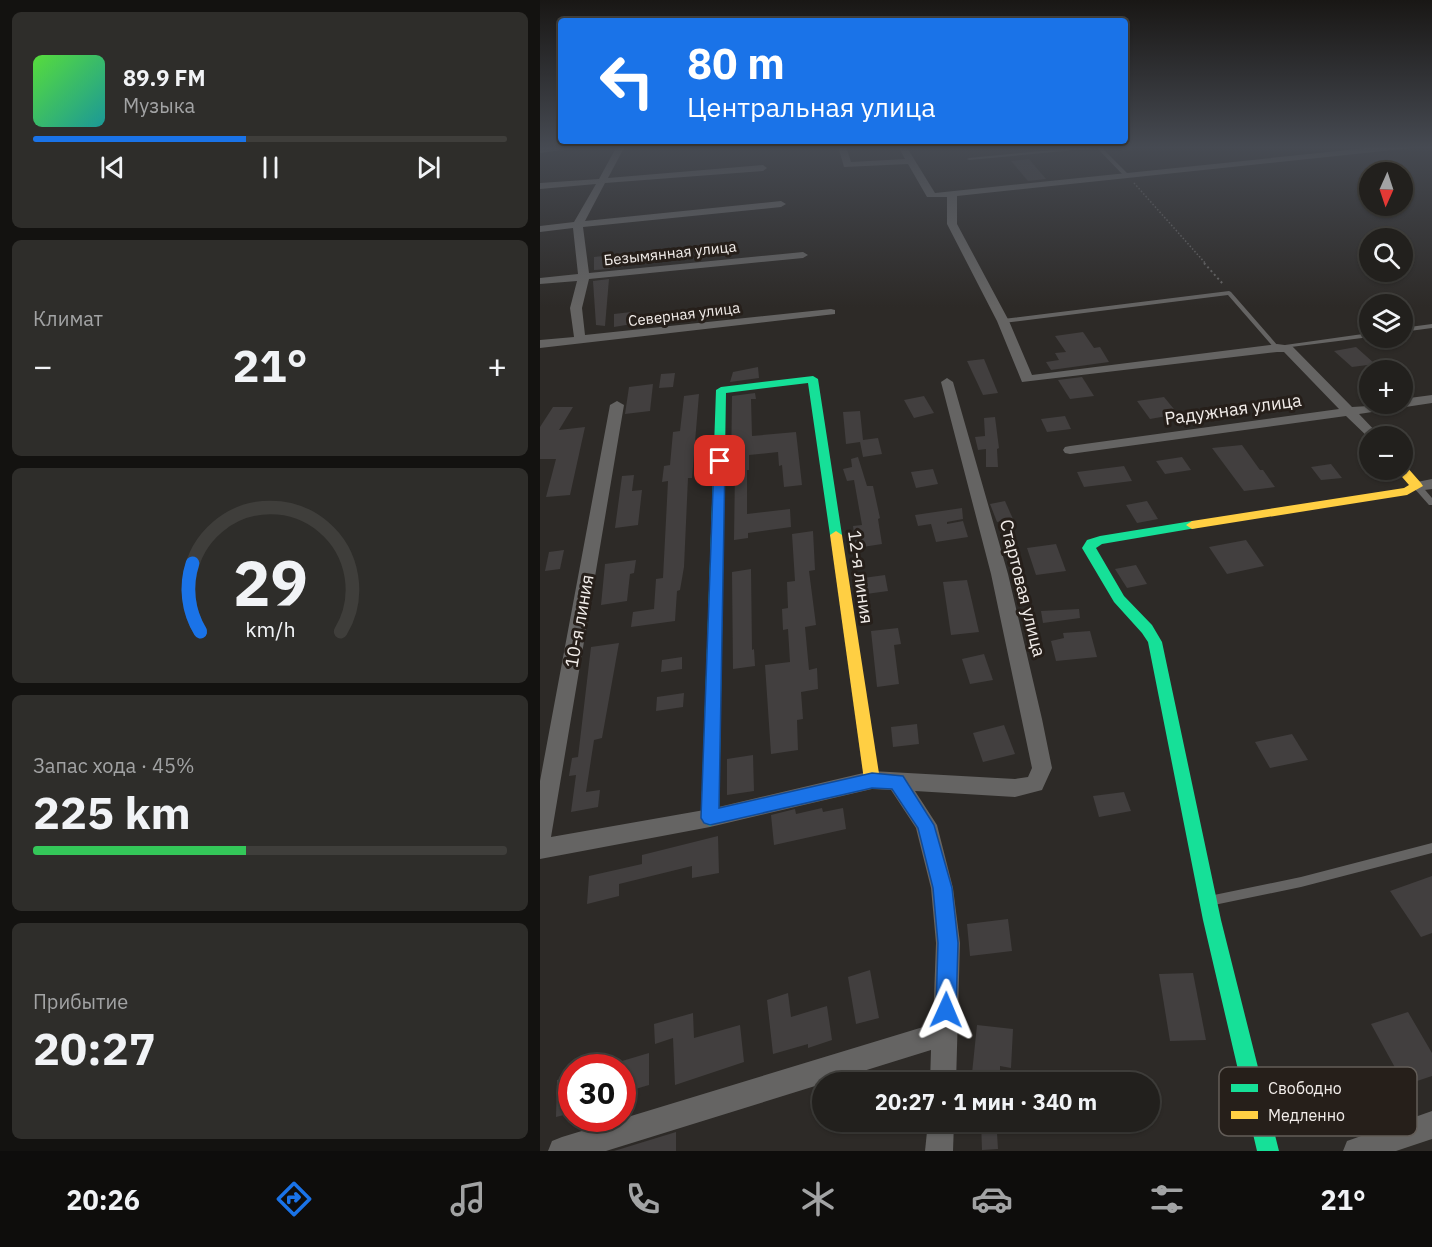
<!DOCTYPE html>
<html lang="ru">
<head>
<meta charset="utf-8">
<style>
  body { margin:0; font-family:"IBM Plex Sans",sans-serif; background:#2e2d2a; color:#f1f3f6; height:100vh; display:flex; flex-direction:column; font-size:22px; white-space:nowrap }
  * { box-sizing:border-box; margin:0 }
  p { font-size:20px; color:#a2a3a4 }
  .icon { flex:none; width:33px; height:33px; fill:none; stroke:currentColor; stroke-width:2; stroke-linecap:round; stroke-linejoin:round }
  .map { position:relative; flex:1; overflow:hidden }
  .details { display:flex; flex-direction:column; gap:12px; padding:12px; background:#131210; width:540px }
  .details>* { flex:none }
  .banner { position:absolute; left:18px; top:18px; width:570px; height:126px; border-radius:6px; box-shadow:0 2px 4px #0004,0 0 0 2px #3f3e3b; background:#1a73e8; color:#fff; overflow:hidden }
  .needle { width:39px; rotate:183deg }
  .controls { position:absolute; left:819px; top:162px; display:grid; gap:12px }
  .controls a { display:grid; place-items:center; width:54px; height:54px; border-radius:50%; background:#22201d; box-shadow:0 2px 4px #0004,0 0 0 2px #3f3e3b; font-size:30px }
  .speed { position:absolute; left:18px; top:1054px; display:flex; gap:12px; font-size:30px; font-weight:700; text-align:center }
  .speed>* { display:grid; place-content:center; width:78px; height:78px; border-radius:50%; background:#22201d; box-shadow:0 2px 4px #0004,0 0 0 2px #3f3e3b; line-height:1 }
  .speed .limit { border:9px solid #d22; background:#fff; color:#111 }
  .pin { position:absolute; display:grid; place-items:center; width:51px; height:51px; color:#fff; margin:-26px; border-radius:12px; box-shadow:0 3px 9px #0006 }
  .me { position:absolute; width:66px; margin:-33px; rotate:1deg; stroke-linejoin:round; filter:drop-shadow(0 0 4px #0008) }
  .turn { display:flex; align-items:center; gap:21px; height:126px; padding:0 30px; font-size:27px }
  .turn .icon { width:78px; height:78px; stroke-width:2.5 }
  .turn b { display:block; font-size:42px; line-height:51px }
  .big { font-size:45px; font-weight:700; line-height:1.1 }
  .details .tile { flex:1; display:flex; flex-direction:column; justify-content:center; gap:9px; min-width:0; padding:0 21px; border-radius:9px; background:#2e2d2a }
  .details .dial { align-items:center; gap:0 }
  .dial svg { height:156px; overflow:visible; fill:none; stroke:#3f3e3b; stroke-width:7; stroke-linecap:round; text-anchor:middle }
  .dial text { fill:#f1f3f6; stroke:none }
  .song { display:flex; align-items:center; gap:18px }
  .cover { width:72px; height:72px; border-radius:9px; background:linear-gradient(135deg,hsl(110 70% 55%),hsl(180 70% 35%)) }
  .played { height:6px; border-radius:3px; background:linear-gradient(90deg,#1a73e8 45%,#3f3e3b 45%) }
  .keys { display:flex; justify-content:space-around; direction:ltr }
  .heat { display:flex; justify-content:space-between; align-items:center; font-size:33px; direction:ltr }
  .charge { height:9px; border-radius:4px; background:linear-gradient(90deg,#34c759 45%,#3f3e3b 0) }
  .trip { position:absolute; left:272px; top:1072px; width:348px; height:60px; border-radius:30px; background:#22201d; box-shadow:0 2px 4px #0004,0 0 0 2px #3f3e3b; font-weight:700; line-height:60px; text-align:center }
  .menu { display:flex; height:96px; justify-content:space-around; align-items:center; background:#0e0d0c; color:#a2a3a4 }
  .menu .icon { width:42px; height:42px }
  .menu .on { color:#1a73e8 }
  .menu b { font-size:27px; color:#f1f3f6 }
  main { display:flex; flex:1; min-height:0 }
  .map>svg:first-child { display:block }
  .building { fill:#423f3f }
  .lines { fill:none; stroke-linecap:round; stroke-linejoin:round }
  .path-far1 { stroke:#666463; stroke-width:1.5; stroke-dasharray:1.5 2; stroke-linecap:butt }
  .path { stroke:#666463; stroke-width:2; stroke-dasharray:2 3; stroke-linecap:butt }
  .lane { fill:#656463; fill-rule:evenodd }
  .street { fill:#656463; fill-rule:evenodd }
  .fast { fill:#16e098; fill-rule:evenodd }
  .slow { fill:#ffcf43; fill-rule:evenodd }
  .route { fill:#1a73e8; stroke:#114b97; stroke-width:1.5 }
  .labels { text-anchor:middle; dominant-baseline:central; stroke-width:6; stroke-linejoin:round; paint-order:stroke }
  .far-street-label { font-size:15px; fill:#f2edea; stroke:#261f1a }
  .street-label { font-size:18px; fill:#f2edea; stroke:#261f1a }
  .key { fill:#261f1a; stroke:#635d58; stroke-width:1.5 }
  .key-label { font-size:16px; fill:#f2edea }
</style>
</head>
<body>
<main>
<section class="details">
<div class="tile">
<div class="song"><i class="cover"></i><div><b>89.9 FM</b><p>Музыка</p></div></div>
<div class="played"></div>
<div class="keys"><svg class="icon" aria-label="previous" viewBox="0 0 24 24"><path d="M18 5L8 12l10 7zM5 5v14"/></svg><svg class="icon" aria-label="pause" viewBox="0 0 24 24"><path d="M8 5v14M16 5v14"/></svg><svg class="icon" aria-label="next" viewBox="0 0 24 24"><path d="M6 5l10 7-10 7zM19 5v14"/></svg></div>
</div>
<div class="tile"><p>Климат</p>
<div class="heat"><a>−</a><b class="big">21°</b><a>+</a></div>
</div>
<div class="tile dial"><svg viewBox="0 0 100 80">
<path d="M14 69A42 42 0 1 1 86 69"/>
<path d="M14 69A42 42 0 0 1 10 34" stroke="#1a73e8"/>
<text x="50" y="56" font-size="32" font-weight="700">29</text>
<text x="50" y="72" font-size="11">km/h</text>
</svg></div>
<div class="tile"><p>Запас хода · 45%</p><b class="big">225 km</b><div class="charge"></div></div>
<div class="tile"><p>Прибытие</p><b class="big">20:27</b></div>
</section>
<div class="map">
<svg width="892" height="1151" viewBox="0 0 892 1151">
  <rect width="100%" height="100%" fill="#2d2a27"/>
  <!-- building -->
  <g class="building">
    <polygon points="489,159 506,179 488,181 471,161"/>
    <polygon points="71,255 70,269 54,270 54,257"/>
    <polygon points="69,279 65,326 56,325 53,281"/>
    <polygon points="91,312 92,324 74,327 74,314"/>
    <polygon points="543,332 554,348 560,347 569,362 511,370 506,362 519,360 515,353 526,352 515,336"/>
    <polygon points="816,347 835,364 812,367 794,351"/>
    <polygon points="444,359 458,393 443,395 427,361"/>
    <polygon points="218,367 219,378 190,382 193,372"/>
    <polygon points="135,373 133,387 119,388 121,374"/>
    <polygon points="542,377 554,396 530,399 518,380"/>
    <polygon points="113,384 110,411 85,414 89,387"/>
    <polygon points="215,393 216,399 211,399 212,436 256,432 262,485 244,487 242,465 239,466 238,452 209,455 209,470 207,470 207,514 250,509 251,527 208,533 208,538 194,540 195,471 191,472 192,396"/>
    <polygon points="159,394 152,478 148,478 144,567 140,590 137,591 135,621 91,627 93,612 114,609 116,579 123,578 128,481 122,482 124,466 130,465 133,432 140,431 144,396"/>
    <polygon points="384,396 394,413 374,418 364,400"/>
    <polygon points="624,397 638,414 610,419 597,401"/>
    <polygon points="13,407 33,407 19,430 45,427 30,495 6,497 16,459 0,459 0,427"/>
    <polygon points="320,411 323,440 338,438 342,454 323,457 320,442 306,444 303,412"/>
    <polygon points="525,416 531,429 507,432 501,419"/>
    <polygon points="455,417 459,448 457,449 458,467 446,467 446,449 438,450 435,437 445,436 444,418"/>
    <polygon points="702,445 720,470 723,470 735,487 704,491 672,448"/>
    <polygon points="318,457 327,486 333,486 340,518 338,519 342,544 316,548 313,526 322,525 314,480 307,481 303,469 312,467 311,459"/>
    <polygon points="642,457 651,470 625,474 616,461"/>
    <polygon points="791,464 802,478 781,480 771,467"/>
    <polygon points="584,466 592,481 544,487 537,472"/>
    <polygon points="393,469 398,484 376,488 371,472"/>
    <polygon points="94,475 92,491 102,490 98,525 75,528 82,476"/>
    <polygon points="465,501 473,519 457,522 450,504"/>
    <polygon points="607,501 618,519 597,523 586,505"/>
    <polygon points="422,508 423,519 407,522 407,524 423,521 428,537 396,542 391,524 378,526 375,515"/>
    <polygon points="273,531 275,570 269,571 276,625 265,627 269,670 277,668 278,689 261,692 263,719 257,720 258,750 231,754 225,665 250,662 248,629 243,630 242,609 248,608 247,582 255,581 252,534"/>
    <polygon points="706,540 724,566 687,574 669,547"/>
    <polygon points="516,544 526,571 496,575 487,548"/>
    <polygon points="24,550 20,569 5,571 9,552"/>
    <polygon points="96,560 94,573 90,574 87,601 61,605 65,564"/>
    <polygon points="596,565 607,584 587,588 575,569"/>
    <polygon points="211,569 212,650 214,649 215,666 193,669 192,572"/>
    <polygon points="345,575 348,591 319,595 316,579"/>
    <polygon points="427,580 439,632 411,635 403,582"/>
    <polygon points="539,609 540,618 503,623 501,611"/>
    <polygon points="358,628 361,644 354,645 359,684 337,687 331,631"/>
    <polygon points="550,631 557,657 516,661 511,641 524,638 523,633"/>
    <polygon points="79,643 62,738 54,740 46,792 60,790 58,807 31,812 36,775 29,776 32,758 38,757 51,647"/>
    <polygon points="444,654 453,680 430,684 422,659"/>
    <polygon points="142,657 142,669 121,672 122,660"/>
    <polygon points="144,693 143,707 116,711 117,697"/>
    <polygon points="377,724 379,744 353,747 351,727"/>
    <polygon points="464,725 475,754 443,762 433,733"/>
    <polygon points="752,734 768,760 730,768 715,742"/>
    <polygon points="213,755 214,791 187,795 187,759"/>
    <polygon points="584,792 591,811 559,817 553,796"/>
    <polygon points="282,808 283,812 303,808 306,829 234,845 231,815 255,809 256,814"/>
    <polygon points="178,836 179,873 152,878 152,866 79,884 79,896 47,904 49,876 102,864 102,855"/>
    <polygon points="892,876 892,933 881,937 850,891"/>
    <polygon points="468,919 472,951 430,956 427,924"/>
    <polygon points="330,970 339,1018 316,1024 308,977"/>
    <polygon points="653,973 666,1040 630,1041 619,974"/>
    <polygon points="248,993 251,1017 287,1006 292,1040 268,1048 268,1044 233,1054 227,1000"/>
    <polygon points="868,1012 892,1053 892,1076 850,1090 860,1108 807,1127 791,1096 858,1073 831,1024"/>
    <polygon points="153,1013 154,1038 200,1025 204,1062 135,1085 133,1038 115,1044 114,1024"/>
    <polygon points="437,1025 473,1029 471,1068 460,1066 460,1083 431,1083"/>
    <polygon points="109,1053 109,1085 82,1093 82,1061"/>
    <polygon points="32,1076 32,1113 16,1117 17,1080"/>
    <polygon points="441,1122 483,1122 483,1132 457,1133 458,1149 442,1150"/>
    <polygon points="136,1132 136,1151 74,1151"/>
  </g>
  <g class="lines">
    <!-- path-far1 -->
    <polyline class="path-far1" points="594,183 666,264"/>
    <!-- path -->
    <polyline class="path" points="664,263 683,284"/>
    <!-- lane -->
    <g class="lane">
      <polygon points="553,146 560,146 589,175 589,177 585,177 557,148 429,160 427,159 429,158"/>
      <polygon points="689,291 691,292 738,346 830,333 830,337 735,349 688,295 463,323 460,321 463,319"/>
      <polygon points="892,324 892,328 862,332 862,328"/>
      <polygon points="874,484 880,484 892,498 892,505 889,505 874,488 873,486"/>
      <polygon points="892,843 892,853 761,887 674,905 670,904 668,900 670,896 674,895 761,877"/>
    </g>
    <!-- street -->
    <g class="street">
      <polygon points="16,146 51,146 0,153 0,147"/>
      <polygon points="77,146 85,146 68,178 223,165 227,168 223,171 65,183 45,221 241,201 246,204 241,207 43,227 49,273 263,252 268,255 263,258 49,279 42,308 45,335 291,309 295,310 295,314 0,348 0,340 34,337 30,308 37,281 0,284 0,278 38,274 33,228 0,232 0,226 34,222 56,184 0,189 0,183 59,179"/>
      <polygon points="298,146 306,146 311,162 365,159 358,146 366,146 395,193 846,146 876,146 872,148 417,196 417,224 469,321 492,375 737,344 752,346 812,407 862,404 862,399 892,395 892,403 819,414 840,436 830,436 830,439 806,416 530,454 525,453 523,450 525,447 530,446 799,409 744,352 737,352 482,382 457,321 407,224 407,197 387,197 368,164 304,167"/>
      <polygon points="407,378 413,382 468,574 502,719 512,768 502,790 475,797 375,791 397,825 413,888 420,943 416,1083 390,1083 391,1050 66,1151 8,1151 12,1141 22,1137 393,1024 396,943 391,888 376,828 351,790 332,789 170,827 0,859 0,781 70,405 77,401 84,405 11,837 170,809 332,771 475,779 488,777 492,768 451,574 401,382"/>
      <polygon points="892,479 892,489 877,491 870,486 872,483"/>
      <polygon points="892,1111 892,1139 856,1151 803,1151 807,1141"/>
      <polygon points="388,1122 414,1122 413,1151 385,1151"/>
    </g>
    <!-- fast -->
    <g class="fast">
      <polygon points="273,376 278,379 302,535 296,539 290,535 268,383 186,393 179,818 176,823 170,826 164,823 161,818 176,390 181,387"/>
      <polygon points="652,521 656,522 658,525 656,528 562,544 556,548 584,596 612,625 622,642 681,920 739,1151 717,1151 663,920 608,642 602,633 574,602 542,548 547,540 560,536"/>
    </g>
    <!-- slow -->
    <g class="slow">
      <polygon points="862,466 866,466 881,483 883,486 867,495 652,529 646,525 652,521 864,488 869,485 856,470 862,470"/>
      <polygon points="296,531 302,535 340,780 338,785 332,787 326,785 324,780 290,535"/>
    </g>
  </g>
  <!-- sky -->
  <linearGradient id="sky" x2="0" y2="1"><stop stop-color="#191715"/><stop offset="0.48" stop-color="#464a52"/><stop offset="1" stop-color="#464a52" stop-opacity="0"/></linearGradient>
  <rect width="892" height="307" fill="url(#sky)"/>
  <!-- route -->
  <polygon class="route" points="180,458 185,461 179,808 332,773 363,776 394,825 412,888 418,943 416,1010 413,1018 406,1021 399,1018 396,1010 398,943 393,888 378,828 352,789 332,788 170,825 164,823 161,818 174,461"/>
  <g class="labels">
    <!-- far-street labels -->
    <g class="far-street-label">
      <text transform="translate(130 253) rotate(-6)">Безымянная улица</text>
      <text transform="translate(144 314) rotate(-7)">Северная улица</text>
    </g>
    <!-- street labels -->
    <g class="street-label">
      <text transform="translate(693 409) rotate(-8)">Радужная улица</text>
      <text transform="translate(321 577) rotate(82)">12-я линия</text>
      <text transform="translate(483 588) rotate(76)">Стартовая улица</text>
      <text transform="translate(39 621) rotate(-80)">10-я линия</text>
    </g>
  </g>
  <!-- legend -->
  <rect x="679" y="1067" width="198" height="69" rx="9" class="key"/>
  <rect x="691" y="1084" width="27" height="8" fill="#16e098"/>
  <rect x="691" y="1111" width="27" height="8" fill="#ffcf43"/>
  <g class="key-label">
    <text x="728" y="1094">Свободно</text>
    <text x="728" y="1121">Медленно</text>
  </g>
</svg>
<div class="controls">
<a><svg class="needle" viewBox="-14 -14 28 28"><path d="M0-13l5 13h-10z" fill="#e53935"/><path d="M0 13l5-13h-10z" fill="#a2a3a4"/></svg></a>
<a><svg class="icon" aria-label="search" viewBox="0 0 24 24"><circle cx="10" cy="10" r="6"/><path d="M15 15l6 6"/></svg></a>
<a><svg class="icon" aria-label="layers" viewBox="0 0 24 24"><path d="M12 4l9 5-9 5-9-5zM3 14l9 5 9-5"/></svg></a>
<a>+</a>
<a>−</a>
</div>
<div class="speed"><div class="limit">30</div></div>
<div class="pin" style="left:180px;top:461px;background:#d93025"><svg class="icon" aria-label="arrive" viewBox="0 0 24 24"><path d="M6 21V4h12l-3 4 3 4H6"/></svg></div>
<svg class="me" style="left:406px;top:1010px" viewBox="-20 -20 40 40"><path d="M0-17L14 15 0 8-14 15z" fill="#1a73e8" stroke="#fff" stroke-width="4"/></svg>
<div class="trip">20:27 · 1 мин · 340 m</div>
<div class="banner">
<div class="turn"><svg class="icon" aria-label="left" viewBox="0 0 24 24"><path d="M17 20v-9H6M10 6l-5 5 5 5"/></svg><div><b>80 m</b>Центральная улица</div></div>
</div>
</div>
</main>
<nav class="menu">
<b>20:26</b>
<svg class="icon on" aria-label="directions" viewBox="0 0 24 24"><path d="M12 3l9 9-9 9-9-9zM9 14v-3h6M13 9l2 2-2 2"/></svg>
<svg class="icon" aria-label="music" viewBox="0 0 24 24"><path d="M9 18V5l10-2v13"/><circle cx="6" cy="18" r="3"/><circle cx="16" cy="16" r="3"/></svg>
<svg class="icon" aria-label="phone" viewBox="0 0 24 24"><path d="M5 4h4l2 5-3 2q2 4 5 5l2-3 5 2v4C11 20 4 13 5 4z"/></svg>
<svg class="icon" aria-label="climate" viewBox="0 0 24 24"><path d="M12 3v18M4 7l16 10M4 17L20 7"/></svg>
<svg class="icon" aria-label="car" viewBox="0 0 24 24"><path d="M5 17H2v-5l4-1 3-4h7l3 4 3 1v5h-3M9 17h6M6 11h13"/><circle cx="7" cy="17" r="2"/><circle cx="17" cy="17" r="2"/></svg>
<svg class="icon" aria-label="filters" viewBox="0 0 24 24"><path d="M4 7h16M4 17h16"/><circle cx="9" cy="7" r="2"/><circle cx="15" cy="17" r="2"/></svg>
<b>21°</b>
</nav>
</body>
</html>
